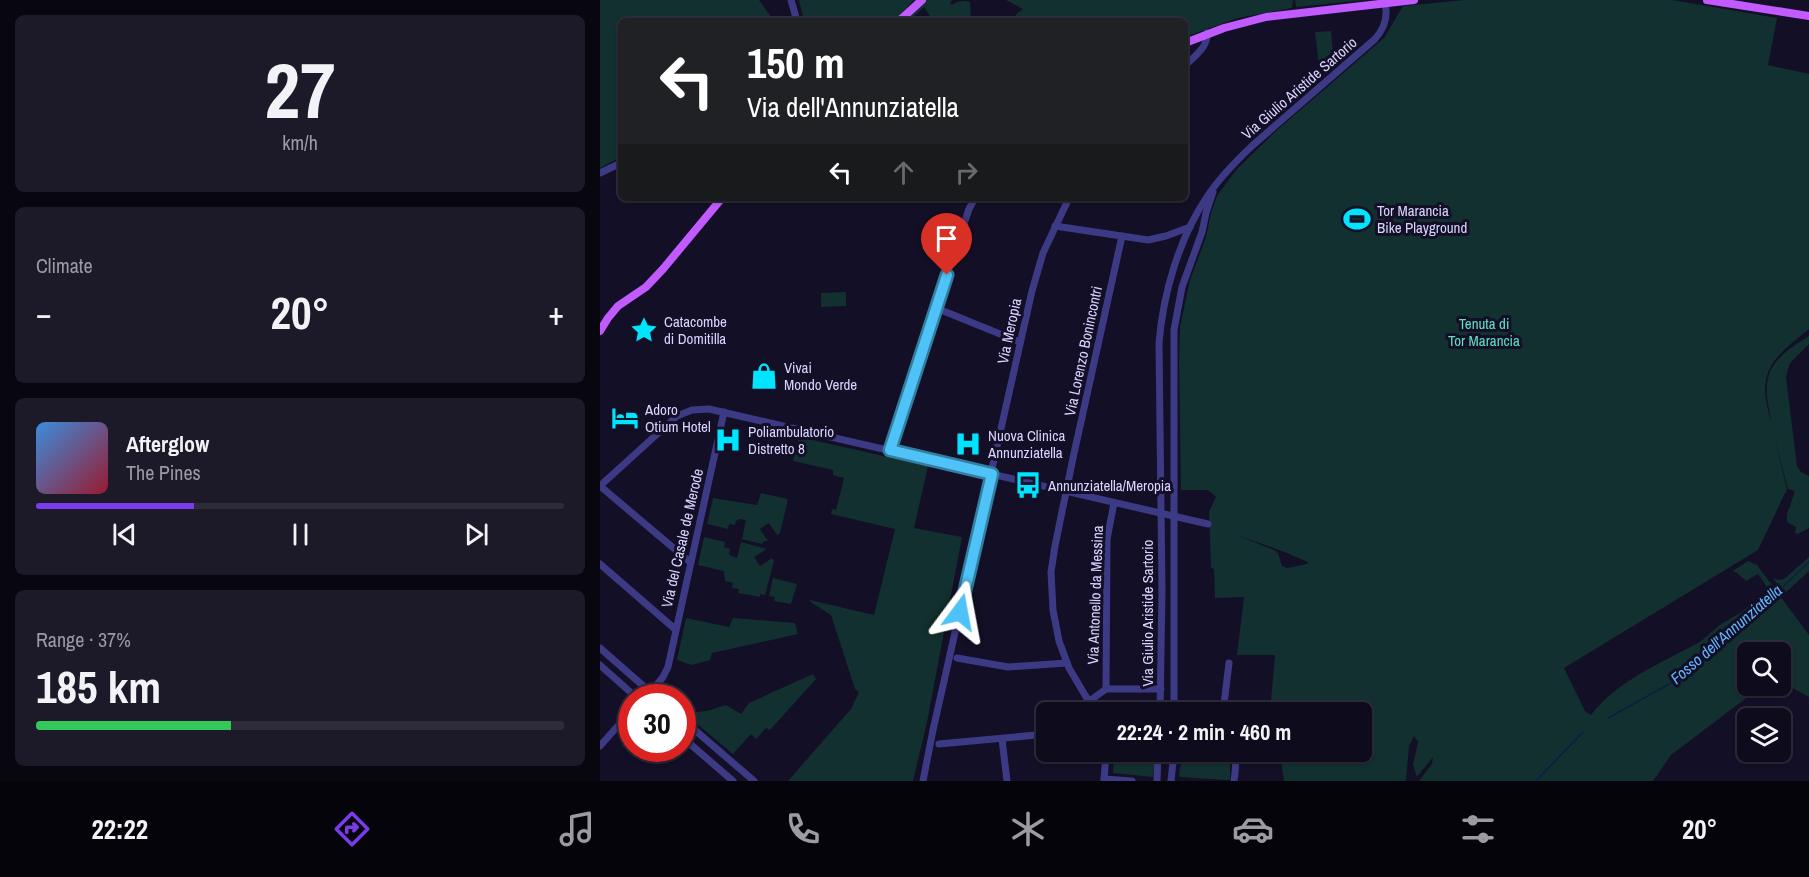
<!DOCTYPE html>
<html lang="en">
<head>
<meta charset="utf-8">
<style>
  body { margin:0; font-family:"Archivo Narrow",sans-serif; background:#1c1929; color:#f1f3f6; height:100vh; display:flex; flex-direction:column; font-size:22px; white-space:nowrap }
  * { box-sizing:border-box; margin:0 }
  p { font-size:20px; color:#9b9ba3 }
  .icon { flex:none; width:33px; height:33px; fill:none; stroke:currentColor; stroke-width:2; stroke-linecap:round; stroke-linejoin:round }
  .map { position:relative; flex:1; overflow:hidden }
  .panel { display:flex; flex-direction:column; gap:15px; padding:15px; background:#08060f; width:600px }
  .panel>* { flex:none }
  .top-card { position:absolute; left:18px; top:18px; width:570px; height:183px; border-radius:9px; box-shadow:0 2px 4px #0004,0 0 0 2px #2e2b3b; background:#202124; color:#fff; overflow:hidden }
  .buttons { position:absolute; left:1137px; top:642px; display:grid; gap:12px }
  .buttons a { display:grid; place-items:center; width:54px; height:54px; border-radius:9px; background:#0e0b1c; box-shadow:0 2px 4px #0004,0 0 0 2px #2e2b3b; font-size:30px }
  .speed { position:absolute; left:18px; top:684px; display:flex; gap:12px; font-size:30px; font-weight:700; text-align:center }
  .speed>* { display:grid; place-content:center; width:78px; height:78px; border-radius:50%; background:#0e0b1c; box-shadow:0 2px 4px #0004,0 0 0 2px #2e2b3b; line-height:1 }
  .speed .limit { border:9px solid #d22; background:#fff; color:#111 }
  .pin { position:absolute; display:grid; place-items:center; width:51px; height:51px; color:#fff; margin:-62px -26px; border-radius:50% 50% 50% 0; rotate:-45deg; box-shadow:0 0 6px #0007 }
  .pin .icon { rotate:45deg }
  .me { position:absolute; width:66px; margin:-33px; rotate:13deg; stroke-linejoin:round; filter:drop-shadow(0 0 4px #0008) }
  .turn { display:flex; align-items:center; gap:21px; height:126px; padding:0 30px; font-size:27px }
  .turn .icon { width:78px; height:78px; stroke-width:2.5 }
  .turn b { display:block; font-size:42px; line-height:51px }
  .lanes { display:flex; align-items:center; height:57px; padding:0 30px; background:#0003; justify-content:center; gap:30px; direction:ltr }
  .lanes .off { opacity:.35 }
  .big { font-size:45px; font-weight:800; line-height:1.1 }
  .panel .card { flex:1; display:flex; flex-direction:column; justify-content:center; gap:9px; min-width:0; padding:0 21px; border-radius:9px; background:#1c1929 }
  .panel .dial { align-items:center; gap:0 }
  .dial b { font-size:78px; line-height:1 }
  .song { display:flex; align-items:center; gap:18px }
  .cover { width:72px; height:72px; border-radius:9px; background:linear-gradient(135deg,hsl(210 70% 55%),hsl(350 70% 35%)) }
  .played { height:6px; border-radius:3px; background:linear-gradient(90deg,#7c3aed 30%,#2e2b3b 30%) }
  .keys { display:flex; justify-content:space-around; direction:ltr }
  .heat { display:flex; justify-content:space-between; align-items:center; font-size:33px; direction:ltr }
  .charge { height:9px; border-radius:4px; background:linear-gradient(90deg,#34c759 37%,#2e2b3b 0) }
  .trip { position:absolute; left:436px; top:702px; width:336px; height:60px; border-radius:9px; background:#0e0b1c; box-shadow:0 2px 4px #0004,0 0 0 2px #2e2b3b; font-weight:800; line-height:60px; text-align:center }
  .menu { display:flex; height:96px; justify-content:space-around; align-items:center; background:#06040b; color:#9b9ba3 }
  .menu .icon { width:42px; height:42px }
  .menu .current { color:#7c3aed }
  .menu b { font-size:27px; color:#f1f3f6 }
  main { display:flex; flex:1; min-height:0 }
  .map>svg:first-child { display:block }
  .green { fill:#12302f; fill-rule:evenodd }
  .lines { fill:none; stroke-linecap:round; stroke-linejoin:round }
  .stream { stroke:#0a1f44; stroke-width:1.5 }
  .minor { stroke:#3d3a85; stroke-width:7 }
  .major { stroke:#c25bff; stroke-width:8 }
  .route-casing { stroke:#337fa1; stroke-width:15 }
  .route { stroke:#4fc3f7; stroke-width:10 }
  .labels { text-anchor:middle; dominant-baseline:central; stroke-width:6; stroke-linejoin:round; paint-order:stroke }
  .street-label { font-size:15px; fill:#d9d4ff; stroke:#130f26 }
  .poi-label { font-size:15px; fill:#d9d4ff; stroke:#130f26; text-anchor:start }
  .park-label { font-size:15px; fill:#5fe0c0; stroke:#130f26 }
  .water-label { font-size:16px; font-style:italic; fill:#62b6ff; stroke:#130f26 }
</style>
</head>
<body>
<main>
<section class="panel">
<div class="card dial"><b>27</b><p>km/h</p></div>
<div class="card"><p>Climate</p>
<div class="heat"><a>−</a><b class="big">20°</b><a>+</a></div>
</div>
<div class="card">
<div class="song"><i class="cover"></i><div><b>Afterglow</b><p>The Pines</p></div></div>
<div class="played"></div>
<div class="keys"><svg class="icon" aria-label="previous" viewBox="0 0 24 24"><path d="M18 5L8 12l10 7zM5 5v14"/></svg><svg class="icon" aria-label="pause" viewBox="0 0 24 24"><path d="M8 5v14M16 5v14"/></svg><svg class="icon" aria-label="next" viewBox="0 0 24 24"><path d="M6 5l10 7-10 7zM19 5v14"/></svg></div>
</div>
<div class="card"><p>Range · 37%</p><b class="big">185 km</b><div class="charge"></div></div>
</section>
<div class="map">
<svg width="1209" height="781" viewBox="0 0 1209 781">
  <rect width="100%" height="100%" fill="#130f26"/>
  <!-- green -->
  <g class="green">
    <polygon points="0,0 159,0 174,21 21,21 21,157 0,168"/>
    <polygon points="199,0 314,0 294,21 204,21"/>
    <path d="M326,0h27l-3,2 2,3c5,-4 11,-5 18,-3l1,19h-51l10,-5 -6,-9 -16,14h-3z"/>
    <polygon points="406,0 693,0 692,8 638,18 585,37 585,21 424,21 415,15 423,9"/>
    <polygon points="695,0 766,0 696,7"/>
    <path d="M865,0h207l105,18 -9,47 41,9v255c-36,29 -54,42 -38,91 -1,-7 -3,-15 -4,-23 -3,-33 17,-45 42,-61v8l-19,19 -4,14 11,89 4,6 8,4v52l-11,6 -3,-1 1,-6 -9,-5v-8l8,-23 -7,-2 -14,-54 13,54 -29,61 -194,118 21,43 6,4c25,-33 68,-51 103,-70 9,-4 15,-11 22,-17 7,-6 16,-10 24,-15 10,-7 20,-15 29,-23l-11,-16 -12,7 -9,-8 -4,-2 15,-10 9,4 52,70v62l-20,-11 -8,-2 -1,-32h-32v34h19l-6,1 -90,68 -18,26h-234l13,-17 1,-7 -16,20 -4,-12 5,-23 -4,-6 -5,10 -3,35h-122l-3,-21 -4,-8h85v-40h-92l5,-57h-38l7,-58 -29,1 -1,-29 -3,-1 -2,-56 7,-15 -8,-7h-27l-2,-129 1,-34 10,-47 16,-43 5,-24 6,-17 19,-26 40,-39 108,-93 19,-32zM634,534l48,17 26,11 -1,2 -20,4 -5,-2 -4,-13 -4,-3z"/>
    <polygon points="731,31 734,63 719,65 715,32"/>
    <polygon points="246,292 246,306 221,307 221,293"/>
    <polygon points="199,437 328,466 314,528 362,537 327,722 313,781 188,781 251,709 259,692 255,689 231,615 212,603 210,600 274,615 295,529 231,514 232,509 236,510 244,478 233,475 233,470 193,461"/>
    <polygon points="161,493 188,499 180,533 177,535 169,523 160,529 168,541 164,541 162,544 142,539 146,520 139,519 138,521 136,520 135,525 129,524 128,529 107,524 113,498 157,505"/>
    <polygon points="104,537 125,542 124,547 130,549 129,554 131,556 137,558 141,542 167,549 154,557 160,566 172,558 174,561 165,595 160,594 160,597 138,593 139,589 132,588 133,583 125,581 124,571 98,565"/>
    <polygon points="1209,557 1209,571 1185,593 1173,578 1178,580 1184,579"/>
    <polygon points="173,578 197,584 191,604 174,601 175,597 169,596"/>
    <polygon points="86,618 129,627 133,618 195,623 198,634 112,653 110,660 92,665 77,660"/>
    <polygon points="213,674 216,679 170,730 166,728 156,739 151,734 133,754 90,718 86,713 107,711 126,705 141,714 149,703"/>
    <polygon points="514,752 555,753 553,777 513,773"/>
    <polygon points="582,756 629,759 630,762 630,779 627,780 580,777 579,775"/>
  </g>
  <g class="lines">
    <!-- stream -->
    <g class="stream">
      <polyline points="1008,718 1080,678 1170,599 1209,562"/>
      <polyline points="936,781 983,732"/>
    </g>
    <!-- minor -->
    <g class="minor">
      <polyline points="191,0 197,21"/>
      <path d="M585,66c9,-10 23,-18 22,-33"/>
      <polyline points="0,173 21,163"/>
      <polyline points="455,226 548,240 566,236 590,227"/>
      <polyline points="336,308 420,342"/>
      <polyline points="290,450 352,259 369,209 375,198"/>
      <polyline points="0,486 77,416 92,410 109,409 608,524"/>
      <polyline points="0,486 90,562"/>
      <polyline points="0,564 75,629"/>
      <polyline points="0,648 57,698"/>
      <polyline points="357,658 408,667 467,663"/>
      <polyline points="0,665 37,698"/>
      <polyline points="506,689 507,539 514,503"/>
      <polyline points="51,692 63,677 68,667 124,412"/>
      <polyline points="488,702 506,689 561,689"/>
      <polyline points="495,712 469,668 459,641 453,610 451,572 455,546 473,458 522,236"/>
      <path d="M560,712l2,-121 -3,-248c4,-49 20,-105 48,-146 12,-19 29,-36 46,-52l122,-106c9,-10 13,-23 10,-36"/>
      <polyline points="574,712 574,330 582,287 602,232 606,213 613,192"/>
      <polyline points="623,712 629,663"/>
      <polyline points="82,719 154,781"/>
      <polyline points="82,737 133,781"/>
      <polyline points="402,739 407,781"/>
      <polyline points="339,744 447,734"/>
      <polyline points="0,746 32,710"/>
      <path d="M622,752h9c7,8 4,20 3,29"/>
      <polyline points="504,779 532,781"/>
      <polyline points="323,781 333,730 432,291 443,253 469,198"/>
      <polyline points="504,781 506,752"/>
      <polyline points="557,781 558,752"/>
      <polyline points="571,781 574,752"/>
    </g>
    <!-- major -->
    <g class="major">
      <polyline points="1107,0 1209,16"/>
      <polyline points="299,21 322,0"/>
      <polyline points="585,43 624,28 666,17 814,0"/>
      <polyline points="0,331 8,318 18,306 46,287 63,269 122,198"/>
    </g>
  </g>
  <g class="lines">
    <defs>
      <polyline id="route" points="347,275 290,450 392,474 360,612"/>
    </defs>
    <!-- route casing -->
    <use href="#route" class="route-casing"/>
    <!-- route -->
    <use href="#route" class="route"/>
  </g>
  <!-- icons -->
  <defs>
    <symbol id="stadium-bare" viewBox="-9 -9 18 18"><path d="M0-5a6.5 5 0 1 0 0 10a6.5 5 0 1 0 0-10ZM-3.5-1.8h7v3.6h-7Z" fill="#00e5ff" stroke="#130f26" stroke-width="2.5" paint-order="stroke"/></symbol>
    <symbol id="sight-bare" viewBox="-9 -9 18 18"><path d="M0-6L1.8-2.2L6-1.7L2.9 1.2L3.7 5.4L0 3.3L-3.7 5.4L-2.9 1.2L-6-1.7L-1.8-2.2Z" fill="#00e5ff" stroke="#130f26" stroke-width="2.5" paint-order="stroke"/></symbol>
    <symbol id="shop-bare" viewBox="-9 -9 18 18"><path d="M-5-2.5h2.3a2.7 3.5 0 0 1 5.4 0H5L5.5 6h-11ZM-1.5-2.5h3a1.5 2.3 0 0 0-3 0Z" fill="#00e5ff" stroke="#130f26" stroke-width="2.5" paint-order="stroke"/></symbol>
    <symbol id="hotel-bare" viewBox="-9 -9 18 18"><path d="M-6-4.5h1.5V1H6V5H4.5V3h-9V5H-6ZM-4 0a1.8 1.8 0 1 1 3.6 0ZM.5 0V-2.5h3Q6-2.5 6 0Z" fill="#00e5ff" stroke="#130f26" stroke-width="2.5" paint-order="stroke"/></symbol>
    <symbol id="hospital-bare" viewBox="-9 -9 18 18"><path d="M-5-5h3v3.5h4V-5h3V5h-3V1.5h-4V5h-3Z" fill="#00e5ff" stroke="#130f26" stroke-width="2.5" paint-order="stroke"/></symbol>
    <symbol id="bus-bare" viewBox="-9 -9 18 18"><path d="M-5-6H5V4H4V6H2V4H-2V6H-4V4H-5ZM-3.5-4V0h7V-4ZM-3.5 1.2v1.5H-2V1.2ZM2 1.2v1.5H3.5V1.2Z" fill="#00e5ff" stroke="#130f26" stroke-width="2.5" paint-order="stroke"/></symbol>
  </defs>
  <g fill-rule="evenodd">
    <use href="#stadium-bare" x="738" y="200" width="38" height="38"/>
    <use href="#sight-bare" x="25" y="311" width="38" height="38"/>
    <use href="#shop-bare" x="145" y="357" width="38" height="38"/>
    <use href="#hotel-bare" x="6" y="399" width="38" height="38"/>
    <use href="#hospital-bare" x="109" y="421" width="38" height="38"/>
    <use href="#hospital-bare" x="349" y="425" width="38" height="38"/>
    <use href="#bus-bare" x="409" y="466" width="38" height="38"/>
  </g>
  <g class="labels">
    <!-- street labels -->
    <g class="street-label">
      <text transform="translate(699 88) rotate(-41)">Via Giulio Aristide Sartorio</text>
      <text transform="translate(409 331) rotate(-78)">Via Meropia</text>
      <text transform="translate(483 351) rotate(-78)">Via Lorenzo Bonincontri</text>
      <text transform="translate(82 538) rotate(-77)">Via del Casale de Merode</text>
      <text transform="translate(495 595) rotate(-88)">Via Antonello da Messina</text>
      <text transform="translate(547 613) rotate(-90)">Via Giulio Aristide Sartorio</text>
    </g>
    <!-- poi labels -->
    <g class="poi-label">
      <text x="777" y="210">Tor Marancia<tspan x="777" dy="17">Bike Playground</tspan></text>
      <text x="64" y="321">Catacombe<tspan x="64" dy="17">di Domitilla</tspan></text>
      <text x="184" y="367">Vivai<tspan x="184" dy="17">Mondo Verde</tspan></text>
      <text x="45" y="409">Adoro<tspan x="45" dy="17">Otium Hotel</tspan></text>
      <text x="148" y="431">Poliambulatorio<tspan x="148" dy="17">Distretto 8</tspan></text>
      <text x="388" y="435">Nuova Clinica<tspan x="388" dy="17">Annunziatella</tspan></text>
      <text x="448" y="485">Annunziatella/Meropia</text>
    </g>
    <!-- park labels -->
    <g class="park-label">
      <text x="884" y="323">Tenuta di<tspan x="884" dy="17">Tor Marancia</tspan></text>
    </g>
    <!-- water labels -->
    <g class="water-label">
      <text transform="translate(1126 634) rotate(-41)">Fosso dell'Annunziatella</text>
    </g>
  </g>
</svg>
<div class="buttons">
<a><svg class="icon" aria-label="search" viewBox="0 0 24 24"><circle cx="10" cy="10" r="6"/><path d="M15 15l6 6"/></svg></a>
<a><svg class="icon" aria-label="layers" viewBox="0 0 24 24"><path d="M12 4l9 5-9 5-9-5zM3 14l9 5 9-5"/></svg></a>
</div>
<div class="speed"><div class="limit">30</div></div>
<div class="pin" style="left:347px;top:275px;background:#d93025"><svg class="icon" aria-label="arrive" viewBox="0 0 24 24"><path d="M6 21V4h12l-3 4 3 4H6"/></svg></div>
<svg class="me" style="left:360px;top:612px" viewBox="-20 -20 40 40"><path d="M0-17L14 15 0 8-14 15z" fill="#4fc3f7" stroke="#fff" stroke-width="4"/></svg>
<div class="trip">22:24 · 2 min · 460 m</div>
<div class="top-card">
<div class="turn"><svg class="icon" aria-label="left" viewBox="0 0 24 24"><path d="M17 20v-9H6M10 6l-5 5 5 5"/></svg><div><b>150 m</b>Via dell'Annunziatella</div></div>
<div class="lanes"><svg class="icon" aria-label="left" viewBox="0 0 24 24"><path d="M17 20v-9H6M10 6l-5 5 5 5"/></svg><svg class="icon off" aria-label="ahead" viewBox="0 0 24 24"><path d="M12 20V5M6 11l6-6 6 6"/></svg><svg class="icon off" aria-label="right" viewBox="0 0 24 24"><path d="M7 20v-9h11M14 6l5 5-5 5"/></svg></div>
</div>
</div>
</main>
<nav class="menu">
<b>22:22</b>
<svg class="icon current" aria-label="directions" viewBox="0 0 24 24"><path d="M12 3l9 9-9 9-9-9zM9 14v-3h6M13 9l2 2-2 2"/></svg>
<svg class="icon" aria-label="music" viewBox="0 0 24 24"><path d="M9 18V5l10-2v13"/><circle cx="6" cy="18" r="3"/><circle cx="16" cy="16" r="3"/></svg>
<svg class="icon" aria-label="phone" viewBox="0 0 24 24"><path d="M5 4h4l2 5-3 2q2 4 5 5l2-3 5 2v4C11 20 4 13 5 4z"/></svg>
<svg class="icon" aria-label="climate" viewBox="0 0 24 24"><path d="M12 3v18M4 7l16 10M4 17L20 7"/></svg>
<svg class="icon" aria-label="car" viewBox="0 0 24 24"><path d="M5 17H2v-5l4-1 3-4h7l3 4 3 1v5h-3M9 17h6M6 11h13"/><circle cx="7" cy="17" r="2"/><circle cx="17" cy="17" r="2"/></svg>
<svg class="icon" aria-label="filters" viewBox="0 0 24 24"><path d="M4 7h16M4 17h16"/><circle cx="9" cy="7" r="2"/><circle cx="15" cy="17" r="2"/></svg>
<b>20°</b>
</nav>
</body>
</html>
